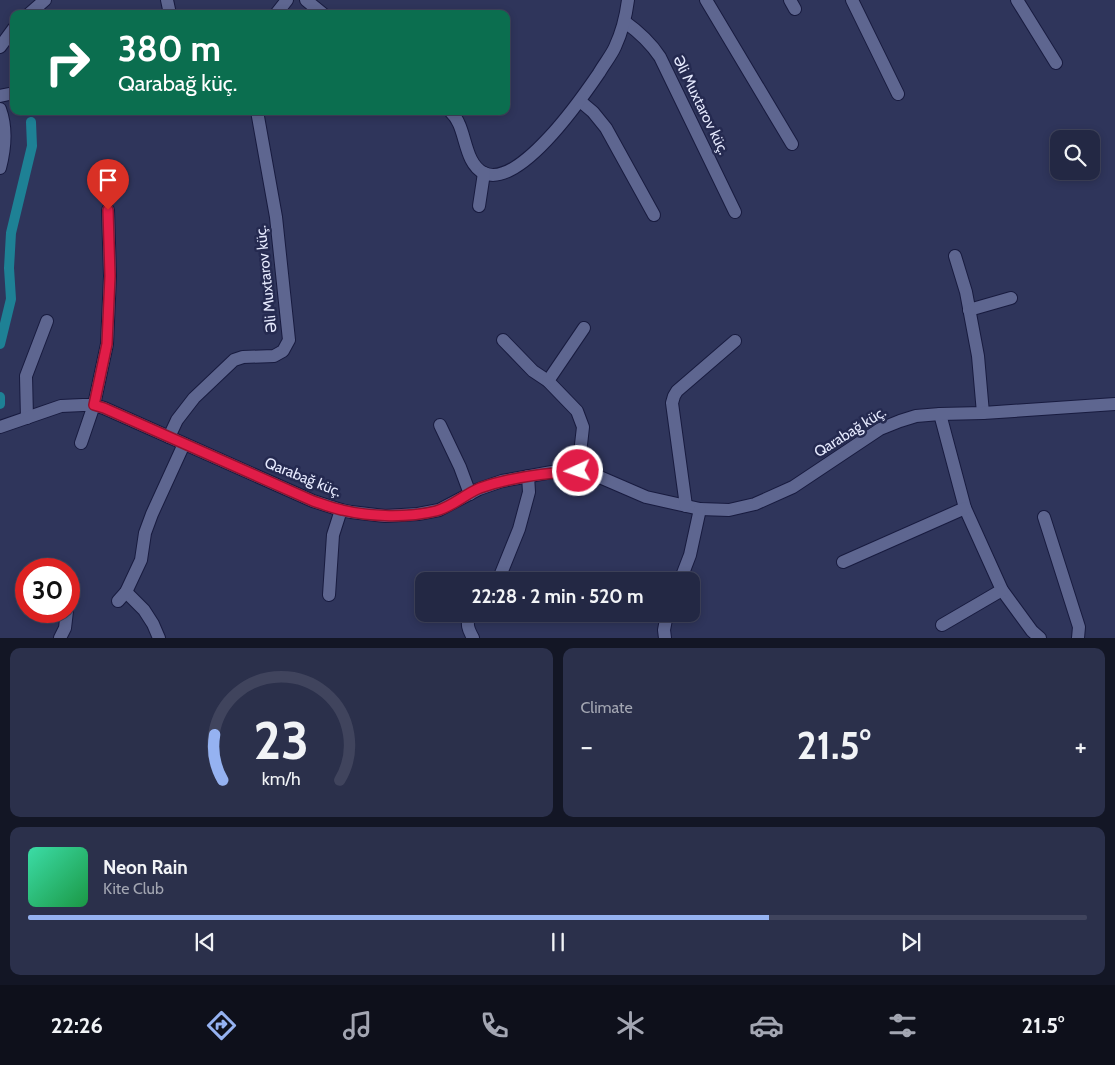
<!DOCTYPE html>
<html lang="en">
<head>
<meta charset="utf-8">
<style>
  body { margin:0; font-family:Cabin,sans-serif; background:#2b304b; color:#f1f3f6; height:100vh; display:flex; flex-direction:column; font-size:19px; white-space:nowrap }
  * { box-sizing:border-box; margin:0 }
  p { font-size:16px; color:#a3a6b2 }
  .icon { flex:none; width:28px; height:28px; fill:none; stroke:currentColor; stroke-width:2; stroke-linecap:round; stroke-linejoin:round }
  .map { position:relative; height:638px; overflow:hidden }
  .details { display:flex; flex-direction:column; gap:10px; padding:10px; background:#131625; flex:1 }
  .details>* { flex:none }
  .banner { position:absolute; left:10px; top:10px; width:500px; height:105px; border-radius:10px; box-shadow:0 2px 8px #0003,0 0 0 1px #40445d; background:#0b6e4f; color:#fff; overflow:hidden }
  .controls { position:absolute; left:1050px; top:130px; display:grid; gap:10px }
  .controls a { display:grid; place-items:center; width:50px; height:50px; border-radius:10px; background:#232844; box-shadow:0 2px 8px #0003,0 0 0 1px #40445d; font-size:25px }
  .speed { position:absolute; left:15px; top:558px; display:flex; gap:10px; font-size:25px; font-weight:700; text-align:center }
  .speed>* { display:grid; place-content:center; width:65px; height:65px; border-radius:50%; background:#232844; box-shadow:0 2px 8px #0003,0 0 0 1px #40445d; line-height:1 }
  .speed .limit { border:8px solid #d22; background:#fff; color:#111 }
  .pin { position:absolute; display:grid; place-items:center; width:42px; height:42px; color:#fff; margin:-51px -21px; border-radius:50% 50% 50% 0; rotate:-45deg; box-shadow:0 0 5px #0007 }
  .pin .icon { rotate:45deg }
  .me { position:absolute; width:55px; margin:-28px; rotate:267deg; stroke-linejoin:round; filter:drop-shadow(0 0 4px #0008) }
  .turn { display:flex; align-items:center; gap:18px; height:105px; padding:0 25px; font-size:22px }
  .turn .icon { width:65px; height:65px; stroke-width:2.5 }
  .turn b { display:block; font-size:35px; line-height:42px }
  .big { font-size:38px; font-weight:700; line-height:1.1 }
  .details .widget { flex:1; display:flex; flex-direction:column; justify-content:center; gap:8px; min-width:0; padding:0 18px; border-radius:10px; background:#2b304b }
  .details .dial { align-items:center; gap:0 }
  .dial svg { height:130px; overflow:visible; fill:none; stroke:#40445d; stroke-width:7; stroke-linecap:round; text-anchor:middle }
  .dial text { fill:#f1f3f6; stroke:none }
  .song { display:flex; align-items:center; gap:15px }
  .cover { width:60px; height:60px; border-radius:8px; background:linear-gradient(135deg,hsl(160 70% 55%),hsl(140 70% 35%)) }
  .played { height:5px; border-radius:2px; background:linear-gradient(90deg,#95b2f1 70%,#40445d 70%) }
  .keys { display:flex; justify-content:space-around; direction:ltr }
  .heat { display:flex; justify-content:space-between; align-items:center; font-size:28px; direction:ltr }
  .details .tiles { flex:1; display:grid; gap:10px; grid-template-columns:1fr 1fr }
  .widget:last-child { grid-column:span 2 }
  .trip { position:absolute; left:415px; top:572px; width:285px; height:50px; border-radius:10px; background:#232844; box-shadow:0 2px 8px #0003,0 0 0 1px #40445d; font-weight:700; line-height:50px; text-align:center }
  .menu { display:flex; height:80px; justify-content:space-around; align-items:center; background:#0e101b; color:#a3a6b2 }
  .menu .icon { width:35px; height:35px }
  .menu .on { color:#95b2f1 }
  .menu b { font-size:22px; color:#f1f3f6 }
  .map>svg:first-child { display:block }
  .lines { fill:none; stroke-linecap:round; stroke-linejoin:round }
  .canal { stroke:#1e8195; stroke-width:10 }
  .minor-casing { stroke:#181b3f; stroke-width:14 }
  .minor { stroke:#5e6690; stroke-width:12 }
  .route-casing { stroke:#92132f; stroke-width:12 }
  .route { stroke:#e11d48; stroke-width:9 }
  .labels { text-anchor:middle; dominant-baseline:central; stroke-width:5; stroke-linejoin:round; paint-order:stroke }
  .street-label { font-size:15px; fill:#e6eafe; stroke:#252a50 }
</style>
</head>
<body>
<div class="map">
<svg width="1115" height="638" viewBox="0 0 1115 638">
  <rect width="100%" height="100%" fill="#2f355b"/>
  <g class="lines">
    <!-- canal -->
    <g class="canal">
      <polyline points="0,344 11,299 9,268 11,233 32,146 31,122"/>
      <polyline points="0,397 0,404"/>
    </g>
    <defs>
      <g id="minor">
        <polyline points="167,0 170,14"/>
        <polyline points="306,0 323,14"/>
        <polyline points="706,0 792,144"/>
        <polyline points="790,0 795,9"/>
        <polyline points="852,0 898,94"/>
        <polyline points="1017,0 1056,63"/>
        <polyline points="29,14 45,0"/>
        <polyline points="276,14 287,0"/>
        <path d="M625,22c14,10 25,20 35,35l75,155"/>
        <polyline points="0,47 14,28"/>
        <polyline points="0,96 14,93"/>
        <polyline points="580,101 593,112 606,128 654,215"/>
        <path d="M0,109c7,19 5,40 0,59"/>
        <path d="M450,111c4,4 7,8 9,13 7,15 8,41 25,49 35,16 98,-75 115,-100 5,-9 12,-17 16,-26 7,-15 11,-31 13,-47"/>
        <polyline points="479,206 484,173"/>
        <polyline points="955,256 966,292 978,356 983,413"/>
        <polyline points="969,310 1011,298"/>
        <polyline points="503,340 533,371 548,381 577,411 583,427 578,471"/>
        <polyline points="548,381 584,328"/>
        <polyline points="940,414 965,508 1002,590 1032,631 1040,638"/>
        <polyline points="27,418 26,376 47,321"/>
        <polyline points="440,425 460,467 470,494"/>
        <polyline points="0,427 61,406 83,405 94,405 104,408 313,501 341,510 351,512 385,516 418,514 439,510 479,489 502,481 552,472 578,471 595,475 646,497 700,509 729,510 755,504 793,487 880,429 900,421 916,416 940,414 983,413 1115,404"/>
        <polyline points="169,437 177,420 194,398 234,360 243,357 274,356 283,351 289,340 276,217 257,111"/>
        <polyline points="81,443 94,405 107,344 110,276 108,210"/>
        <polyline points="686,506 672,403 674,396 677,391 735,341"/>
        <polyline points="1044,517 1079,627 1078,638"/>
        <polyline points="843,562 965,508"/>
        <polyline points="498,581 519,529 529,492 528,476"/>
        <polyline points="680,581 690,555 700,509"/>
        <polyline points="126,592 144,610 153,624 159,638"/>
        <polyline points="329,595 333,535 341,510"/>
        <polyline points="118,601 126,592 141,560 145,533 152,514 184,444"/>
        <path d="M470,614c-4,10 -2,15 3,24"/>
        <polyline points="942,625 1002,590"/>
        <polyline points="60,638 65,628 67,611"/>
        <polyline points="665,638 664,630 667,614"/>
      </g>
    </defs>
    <!-- minor casing -->
    <use href="#minor" class="minor-casing"/>
    <!-- minor -->
    <use href="#minor" class="minor"/>
  </g>
  <g class="lines">
    <defs>
      <path id="route" d="M108,210l2,66 -3,68 -13,61 10,3 209,93c9,3 19,7 29,9 29,7 65,8 94,1 16,-4 29,-17 44,-23 31,-11 65,-15 98,-17"/>
    </defs>
    <!-- route casing -->
    <use href="#route" class="route-casing"/>
    <!-- route -->
    <use href="#route" class="route"/>
  </g>
  <g class="labels">
    <!-- street labels -->
    <g class="street-label">
      <text transform="translate(701 105) rotate(64)">Əli Muxtarov küç.</text>
      <text transform="translate(266 279) rotate(-96)">Əli Muxtarov küç.</text>
      <text transform="translate(850 432) rotate(-32)">Qarabağ küç.</text>
      <text transform="translate(303 477) rotate(22)">Qarabağ küç.</text>
    </g>
  </g>
</svg>
<div class="controls">
<a><svg class="icon" aria-label="search" viewBox="0 0 24 24"><circle cx="10" cy="10" r="6"/><path d="M15 15l6 6"/></svg></a>
</div>
<div class="speed"><div class="limit">30</div></div>
<div class="pin" style="left:108px;top:210px;background:#d93025"><svg class="icon" aria-label="arrive" viewBox="0 0 24 24"><path d="M6 21V4h12l-3 4 3 4H6"/></svg></div>
<svg class="me" style="left:578px;top:471px" viewBox="-20 -20 40 40"><circle r="17" fill="#e11d48" stroke="#fff" stroke-width="3"/><path d="M0-11L8 9 0 5-8 9z" fill="#fff"/></svg>
<div class="trip">22:28 · 2 min · 520 m</div>
<div class="banner">
<div class="turn"><svg class="icon" aria-label="right" viewBox="0 0 24 24"><path d="M7 20v-9h11M14 6l5 5-5 5"/></svg><div><b>380 m</b>Qarabağ küç.</div></div>
</div>
</div>
<section class="details">
<div class="tiles">
<div class="widget dial"><svg viewBox="0 0 100 80">
<path d="M14 69A42 42 0 1 1 86 69"/>
<path d="M14 69A42 42 0 0 1 9 41" stroke="#95b2f1"/>
<text x="50" y="56" font-size="32" font-weight="700">23</text>
<text x="50" y="72" font-size="11">km/h</text>
</svg></div>
<div class="widget"><p>Climate</p>
<div class="heat"><a>−</a><b class="big">21.5°</b><a>+</a></div>
</div>
<div class="widget">
<div class="song"><i class="cover"></i><div><b>Neon Rain</b><p>Kite Club</p></div></div>
<div class="played"></div>
<div class="keys"><svg class="icon" aria-label="previous" viewBox="0 0 24 24"><path d="M18 5L8 12l10 7zM5 5v14"/></svg><svg class="icon" aria-label="pause" viewBox="0 0 24 24"><path d="M8 5v14M16 5v14"/></svg><svg class="icon" aria-label="next" viewBox="0 0 24 24"><path d="M6 5l10 7-10 7zM19 5v14"/></svg></div>
</div>
</div>
</section>
<nav class="menu">
<b>22:26</b>
<svg class="icon on" aria-label="directions" viewBox="0 0 24 24"><path d="M12 3l9 9-9 9-9-9zM9 14v-3h6M13 9l2 2-2 2"/></svg>
<svg class="icon" aria-label="music" viewBox="0 0 24 24"><path d="M9 18V5l10-2v13"/><circle cx="6" cy="18" r="3"/><circle cx="16" cy="16" r="3"/></svg>
<svg class="icon" aria-label="phone" viewBox="0 0 24 24"><path d="M5 4h4l2 5-3 2q2 4 5 5l2-3 5 2v4C11 20 4 13 5 4z"/></svg>
<svg class="icon" aria-label="climate" viewBox="0 0 24 24"><path d="M12 3v18M4 7l16 10M4 17L20 7"/></svg>
<svg class="icon" aria-label="car" viewBox="0 0 24 24"><path d="M5 17H2v-5l4-1 3-4h7l3 4 3 1v5h-3M9 17h6M6 11h13"/><circle cx="7" cy="17" r="2"/><circle cx="17" cy="17" r="2"/></svg>
<svg class="icon" aria-label="filters" viewBox="0 0 24 24"><path d="M4 7h16M4 17h16"/><circle cx="9" cy="7" r="2"/><circle cx="15" cy="17" r="2"/></svg>
<b>21.5°</b>
</nav>
</body>
</html>
